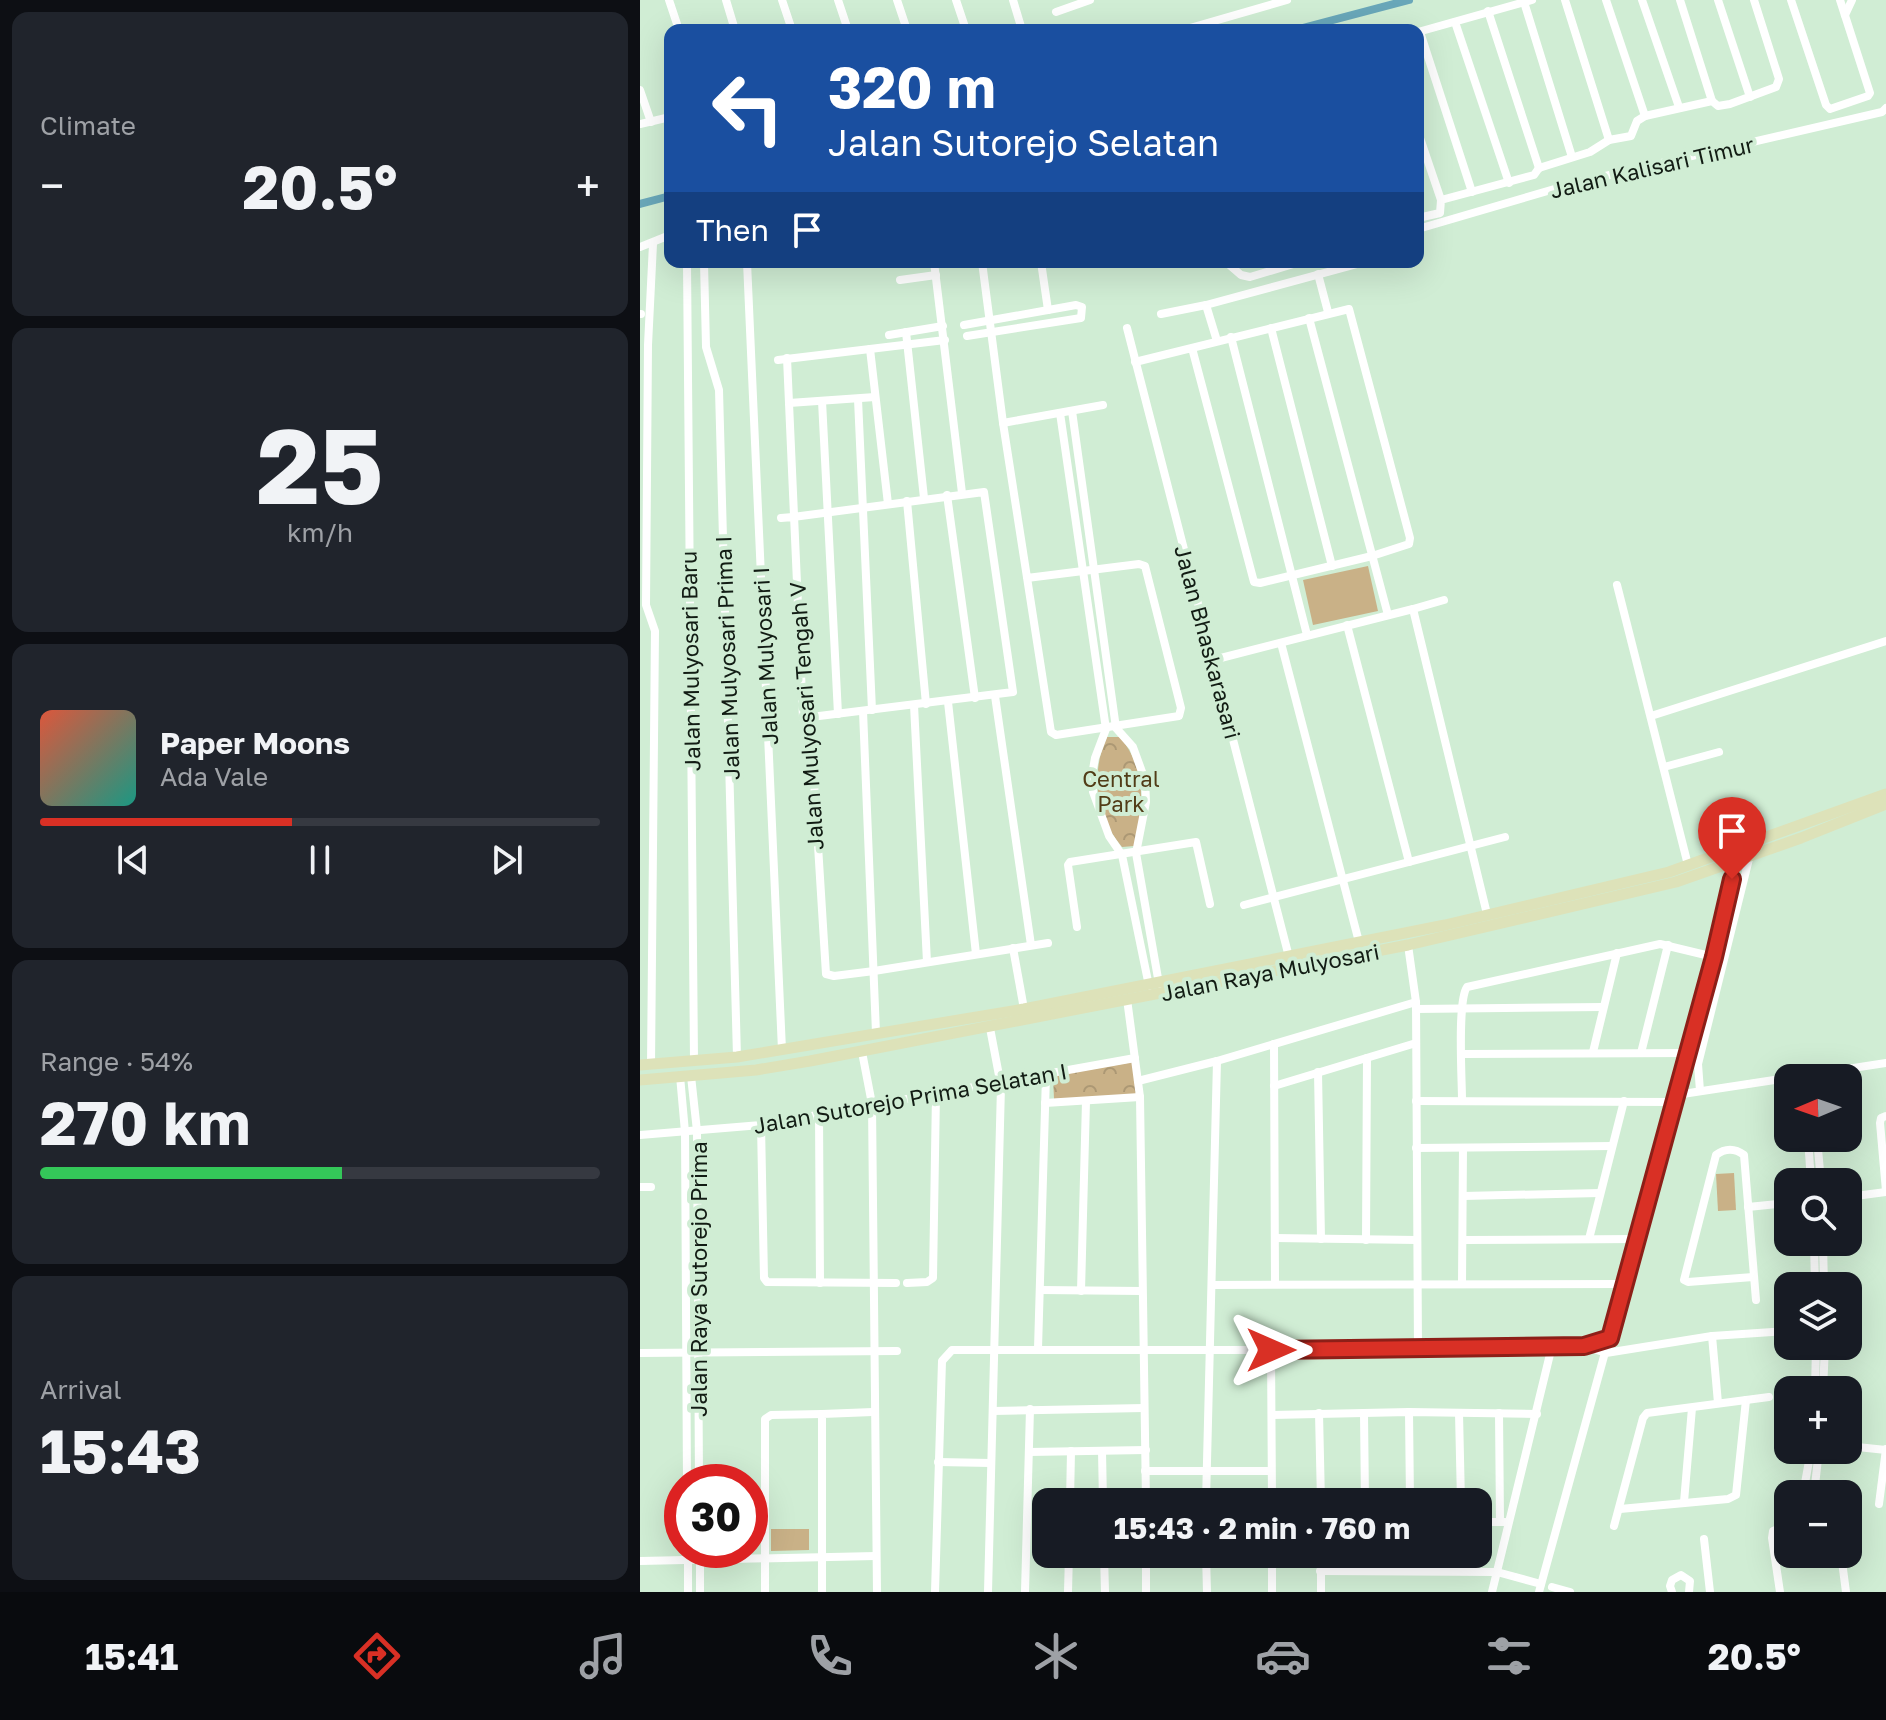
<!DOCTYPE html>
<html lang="en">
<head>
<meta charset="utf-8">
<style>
  body { margin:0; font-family:"Golos Text",sans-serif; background:#20242c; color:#f1f3f6; height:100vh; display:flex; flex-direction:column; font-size:30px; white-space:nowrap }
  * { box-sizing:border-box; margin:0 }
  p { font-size:26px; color:#9ea1a6 }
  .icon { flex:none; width:44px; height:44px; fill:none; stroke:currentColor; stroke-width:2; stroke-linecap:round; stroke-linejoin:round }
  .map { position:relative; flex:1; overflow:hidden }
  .details { display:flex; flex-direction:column; gap:12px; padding:12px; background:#0d0f14; width:640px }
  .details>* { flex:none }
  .guide { position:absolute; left:24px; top:24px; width:760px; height:244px; border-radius:16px; box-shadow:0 8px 32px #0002; background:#1a4fa0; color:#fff; overflow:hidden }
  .needle { width:52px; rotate:268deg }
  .tools { position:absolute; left:1134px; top:1064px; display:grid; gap:16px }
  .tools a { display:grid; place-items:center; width:88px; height:88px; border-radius:16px; background:#171b24; box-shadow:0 8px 32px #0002; font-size:40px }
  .speed { position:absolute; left:24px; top:1464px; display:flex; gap:16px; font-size:40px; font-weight:700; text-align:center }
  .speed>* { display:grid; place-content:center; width:104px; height:104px; border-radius:50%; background:#171b24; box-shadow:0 8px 32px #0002; line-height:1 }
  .speed .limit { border:12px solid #d22; background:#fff; color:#111 }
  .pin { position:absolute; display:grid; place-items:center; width:68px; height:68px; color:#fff; margin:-82px -34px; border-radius:50% 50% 50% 0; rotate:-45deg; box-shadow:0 0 8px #0007 }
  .pin .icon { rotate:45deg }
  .me { position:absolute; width:88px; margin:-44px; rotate:90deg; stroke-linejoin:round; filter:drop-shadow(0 0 6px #0008) }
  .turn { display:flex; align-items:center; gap:28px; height:168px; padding:0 32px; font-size:36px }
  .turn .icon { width:104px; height:104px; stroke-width:2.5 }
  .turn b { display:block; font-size:56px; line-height:68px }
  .then { display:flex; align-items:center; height:76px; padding:0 32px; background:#0003; gap:16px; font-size:30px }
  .big { font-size:60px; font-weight:700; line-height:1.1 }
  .details .tile { flex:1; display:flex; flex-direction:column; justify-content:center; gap:12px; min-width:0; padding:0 28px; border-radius:16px; background:#20242c }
  .details .dial { align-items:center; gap:0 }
  .dial b { font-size:104px; line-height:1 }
  .song { display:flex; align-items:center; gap:24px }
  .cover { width:96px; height:96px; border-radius:12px; background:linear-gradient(135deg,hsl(10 70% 55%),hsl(170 70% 35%)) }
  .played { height:8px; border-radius:4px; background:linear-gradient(90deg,#d93025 45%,#363941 45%) }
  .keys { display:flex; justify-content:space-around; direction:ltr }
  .heat { display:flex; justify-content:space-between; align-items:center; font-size:44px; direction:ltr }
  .charge { height:12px; border-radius:6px; background:linear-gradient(90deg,#34c759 54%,#363941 0) }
  .trip { position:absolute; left:392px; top:1488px; width:460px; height:80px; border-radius:16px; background:#171b24; box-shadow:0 8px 32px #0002; font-weight:700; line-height:80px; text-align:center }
  .tab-bar { display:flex; height:128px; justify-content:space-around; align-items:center; background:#090b0e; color:#9ea1a6 }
  .tab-bar .icon { width:56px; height:56px }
  .tab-bar .selected { color:#d93025 }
  .tab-bar b { font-size:36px; color:#f1f3f6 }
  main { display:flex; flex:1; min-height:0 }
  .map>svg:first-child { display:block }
  .forest { fill:url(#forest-crowns) }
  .pitch { fill:#c9b187 }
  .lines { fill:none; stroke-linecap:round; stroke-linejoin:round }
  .canal { stroke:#69a7b9; stroke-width:8 }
  .minor { stroke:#fff; stroke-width:8 }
  .major { stroke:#dde2b9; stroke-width:11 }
  .route-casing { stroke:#8d1f18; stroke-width:20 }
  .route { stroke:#d93025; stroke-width:14 }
  .labels { text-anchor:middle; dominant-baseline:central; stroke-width:8; stroke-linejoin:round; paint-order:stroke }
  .street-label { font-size:22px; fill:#121c14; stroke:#d0edd4 }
  .park-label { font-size:22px; fill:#513c17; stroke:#d0edd4 }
</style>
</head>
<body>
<main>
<section class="details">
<div class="tile"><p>Climate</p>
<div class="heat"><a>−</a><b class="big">20.5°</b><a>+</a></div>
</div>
<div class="tile dial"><b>25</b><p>km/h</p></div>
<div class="tile">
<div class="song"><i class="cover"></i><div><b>Paper Moons</b><p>Ada Vale</p></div></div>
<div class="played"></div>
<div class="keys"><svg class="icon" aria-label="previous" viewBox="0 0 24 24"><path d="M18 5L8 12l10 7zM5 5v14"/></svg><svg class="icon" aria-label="pause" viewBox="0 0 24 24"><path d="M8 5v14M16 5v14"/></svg><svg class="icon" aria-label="next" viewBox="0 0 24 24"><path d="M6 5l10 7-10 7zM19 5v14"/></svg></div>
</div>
<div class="tile"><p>Range · 54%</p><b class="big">270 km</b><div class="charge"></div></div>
<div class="tile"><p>Arrival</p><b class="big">15:43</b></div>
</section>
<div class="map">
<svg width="1246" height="1592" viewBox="0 0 1246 1592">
  <defs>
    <pattern id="forest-crowns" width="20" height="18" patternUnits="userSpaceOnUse" patternTransform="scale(2)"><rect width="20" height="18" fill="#c9b187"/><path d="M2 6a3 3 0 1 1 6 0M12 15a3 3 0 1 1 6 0" fill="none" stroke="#ac9874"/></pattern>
  </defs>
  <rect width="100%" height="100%" fill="#d0edd4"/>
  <!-- forest -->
  <g class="forest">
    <path d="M467,737h13c27,33 24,70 14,109l-12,1c-26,-30 -32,-74 -15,-110z"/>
    <polygon points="493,1062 498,1095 414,1099 413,1076"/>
  </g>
  <!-- pitch -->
  <g class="pitch">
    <polygon points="728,566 738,611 673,625 663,580"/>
    <polygon points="1094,1173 1096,1210 1078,1211 1076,1174"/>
    <polygon points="131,1529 169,1529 169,1550 131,1551"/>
  </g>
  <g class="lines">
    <!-- canal -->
    <g class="canal">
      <polyline points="655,30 769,0"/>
      <polyline points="0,204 30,196"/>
    </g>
    <!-- minor -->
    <g class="minor">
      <polyline points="29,0 39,30"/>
      <polyline points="86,0 95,30"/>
      <polyline points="142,0 152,30"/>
      <polyline points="198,0 208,30"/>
      <polyline points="257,0 267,30"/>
      <polyline points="316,0 326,30"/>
      <polyline points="373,0 382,30"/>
      <polyline points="925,0 969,140 991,136 997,121 1005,116 1072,101 1078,106 1090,104 1136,87 1139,79 1114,0"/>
      <polyline points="966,0 1005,116"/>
      <polyline points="1002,0 1039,107"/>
      <polyline points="1040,0 1072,101"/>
      <polyline points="1078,0 1110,97"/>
      <polyline points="1151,0 1186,105 1190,109 1228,96 1230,93 1200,0"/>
      <polyline points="884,2 932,157"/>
      <polyline points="848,11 899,168"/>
      <polyline points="416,12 450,0"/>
      <polyline points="1205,15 1212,0"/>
      <polyline points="815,22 869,183"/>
      <polyline points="543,30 647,0"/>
      <polyline points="778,32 892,0"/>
      <polyline points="780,32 832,192"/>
      <polyline points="0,90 11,122"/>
      <polyline points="0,124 30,117"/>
      <polyline points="778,132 801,200"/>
      <polyline points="899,168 950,152 969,140"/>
      <polyline points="778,218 800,213 801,200 894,175 899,168"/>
      <polyline points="778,229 935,183 1242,112 1246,108"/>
      <polyline points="0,247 30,235"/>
      <polyline points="47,262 54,1061"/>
      <polyline points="64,262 66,347 79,390 97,1057"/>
      <polyline points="107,262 142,1050"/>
      <polyline points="294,262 322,493"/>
      <polyline points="342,262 363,423 411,732 416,735 539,716 541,708 505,566 499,564 387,578"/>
      <polyline points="401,262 408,310"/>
      <polyline points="586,262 601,275 610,277 660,262"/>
      <polyline points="678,274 688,312"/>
      <polyline points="260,280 296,275"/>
      <polyline points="566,305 577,341"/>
      <polyline points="0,314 1,314"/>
      <polyline points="521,314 566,305 721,263"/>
      <polyline points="669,318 748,615"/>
      <polyline points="324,325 436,305 442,307 441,318 327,336"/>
      <polyline points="487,328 649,957"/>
      <polyline points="631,328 692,566"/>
      <polyline points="266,332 284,498"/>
      <polyline points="249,335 303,326"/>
      <polyline points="591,337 667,635"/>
      <polyline points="230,349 248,504"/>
      <polyline points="138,360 305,340"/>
      <polyline points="495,362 709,309 770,538 769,544 732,556 620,583 614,582 552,348"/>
      <polyline points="218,399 232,710"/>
      <polyline points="182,401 198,714"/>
      <polyline points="149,403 235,397"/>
      <polyline points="432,411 476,728 493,747 505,780 506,802 496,853 519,984"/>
      <polyline points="420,413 466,729 455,758 452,775 453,792 469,836 482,855 509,986"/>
      <polyline points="363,423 463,405"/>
      <polyline points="307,495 335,698"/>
      <polyline points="267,501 286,704"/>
      <polyline points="141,518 153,517 344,492 373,692 163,718 147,358"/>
      <polyline points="977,585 1048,865"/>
      <polyline points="773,609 804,600"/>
      <polyline points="707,625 769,862"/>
      <polyline points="641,643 719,942"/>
      <polyline points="573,660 773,609 847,914"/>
      <polyline points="355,696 391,945"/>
      <polyline points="308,702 336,954"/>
      <polyline points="274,705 287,962"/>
      <polyline points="223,711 236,1033"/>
      <polyline points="1011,716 1246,641"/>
      <polyline points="170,717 186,974 194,976 234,971 408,943"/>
      <polyline points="1024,767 1079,752"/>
      <polyline points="604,905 865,837"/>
      <polyline points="437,927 428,865 430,862 556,842 570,904"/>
      <polyline points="768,945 776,1002 778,1350"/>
      <polyline points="373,948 384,1009"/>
      <polyline points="487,999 500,1097 506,1502"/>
      <polyline points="776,1009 963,1007"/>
      <polyline points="634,1044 635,1284"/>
      <polyline points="222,1052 232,1104 237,1592"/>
      <polyline points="953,1052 977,953"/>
      <polyline points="1001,1053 1028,945"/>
      <polyline points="822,1054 1048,1053"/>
      <polyline points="11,1065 15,631 6,605 8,345 13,244"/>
      <polyline points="678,1072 681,1239"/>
      <polyline points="40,1076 45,1132 47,1482"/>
      <polyline points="51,1076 57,1131 59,1482"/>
      <polyline points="498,1081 577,1061 776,1002"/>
      <polyline points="634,1086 776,1043"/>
      <polyline points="1060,1091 1058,1064 1110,855"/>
      <polyline points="1036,1095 1246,1063"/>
      <path d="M822,1100c0,-21 -5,-99 5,-113l193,-43 54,13"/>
      <polyline points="776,1101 1034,1102"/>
      <polyline points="405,1103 500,1097"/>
      <polyline points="179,1114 180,1283"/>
      <polyline points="1246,1116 1241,1118 1240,1123 1246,1191"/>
      <polyline points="121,1125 124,1278 127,1282 256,1283"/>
      <polyline points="0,1135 121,1125 495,1058"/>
      <polyline points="1168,1138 1171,1182"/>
      <polyline points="1177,1138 1181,1182"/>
      <polyline points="776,1148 972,1146"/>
      <polyline points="0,1187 11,1187"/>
      <polyline points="823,1196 960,1193"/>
      <polyline points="1208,1197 1246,1192"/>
      <polyline points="1108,1207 1148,1203"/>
      <polyline points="635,1238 777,1240"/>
      <polyline points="949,1239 984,1101"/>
      <polyline points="726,1240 727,1058"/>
      <polyline points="823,1240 996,1239"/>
      <polyline points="1174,1242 1175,1286"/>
      <polyline points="1183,1242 1184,1286"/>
      <path d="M1113,1277l-65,5 -4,-2 32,-125c9,-7 19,-7 28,0l12,145"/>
      <polyline points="267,1283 287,1282 293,1278 296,1093"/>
      <polyline points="822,1284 823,1148"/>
      <polyline points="572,1285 983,1284"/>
      <polyline points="400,1290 502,1291"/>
      <polyline points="441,1291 446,1101"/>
      <polyline points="1072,1336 1078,1403"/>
      <polyline points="945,1346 966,1353 1072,1336 1148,1331"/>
      <polyline points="398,1349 406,1075"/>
      <polyline points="631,1350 632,1502"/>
      <polyline points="0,1353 257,1351"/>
      <polyline points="1175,1390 1176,1346"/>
      <polyline points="1183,1390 1185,1346"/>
      <polyline points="353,1411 504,1408"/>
      <polyline points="769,1412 770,1502"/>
      <polyline points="679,1413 681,1502"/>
      <polyline points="819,1413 821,1502"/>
      <polyline points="859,1413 860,1522"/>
      <polyline points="724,1414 725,1502"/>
      <polyline points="632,1415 769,1412 897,1414"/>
      <polyline points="1208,1446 1246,1450"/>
      <polyline points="462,1451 463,1502"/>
      <polyline points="389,1452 506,1450"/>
      <polyline points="298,1462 351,1463"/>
      <polyline points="505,1471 631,1471"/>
      <polyline points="1163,1494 1171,1450"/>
      <polyline points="1174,1494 1179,1450"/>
      <polyline points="430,1502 431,1451"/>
      <polyline points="566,1502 577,1061"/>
      <polyline points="1044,1502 1052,1408"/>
      <polyline points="1239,1504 1246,1449"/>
      <polyline points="980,1509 1088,1499 1096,1495 1106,1400"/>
      <polyline points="838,1522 865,1522"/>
      <polyline points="974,1526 1003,1418 1007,1413 1129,1397"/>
      <polyline points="1064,1539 1070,1592"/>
      <polyline points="48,1550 48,1592"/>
      <polyline points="60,1550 60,1592"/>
      <polyline points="464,1554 465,1592"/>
      <polyline points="506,1554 506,1592"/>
      <polyline points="566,1554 567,1592"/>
      <polyline points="681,1554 681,1592"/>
      <polyline points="1201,1554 1206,1592"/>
      <polyline points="0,1561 236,1556"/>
      <polyline points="680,1571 857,1572 901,1584"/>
      <polyline points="912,1587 930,1592"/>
      <polyline points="125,1592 125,1419 131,1415 182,1414"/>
      <polyline points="182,1592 182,1414 233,1412"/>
      <polyline points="295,1592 302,1361 312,1350 778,1350 944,1346 970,1338"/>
      <polyline points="348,1592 361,1086 350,1028"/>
      <polyline points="385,1592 390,1409"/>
      <polyline points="428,1592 429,1554"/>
      <polyline points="632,1592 632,1554"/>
      <polyline points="852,1592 912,1346"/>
      <polyline points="899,1592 1074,957 1096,860"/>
      <polyline points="1032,1592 1030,1586 1032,1580 1041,1575 1050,1581 1049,1592"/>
      <polyline points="1140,1592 1132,1538 1133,1531 1148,1525"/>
    </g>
    <!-- major -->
    <g class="major">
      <polyline points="0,1065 97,1057 384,1009 805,925 1029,872 1246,794"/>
      <polyline points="0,1080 116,1070 170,1061 768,945 1036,882 1161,838 1246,804"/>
    </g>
  </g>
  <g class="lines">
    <defs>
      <polyline id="route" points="631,1350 944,1346 970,1338 1074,957 1092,879"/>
    </defs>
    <!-- route casing -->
    <use href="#route" class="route-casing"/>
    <!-- route -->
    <use href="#route" class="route"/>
  </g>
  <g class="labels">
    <!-- street labels -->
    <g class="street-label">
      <text transform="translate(1012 167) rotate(-13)">Jalan Kalisari Timur</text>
      <text transform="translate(568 642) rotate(75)">Jalan Bhaskarasari</text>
      <text transform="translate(125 656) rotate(-93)">Jalan Mulyosari I</text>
      <text transform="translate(87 658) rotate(-92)">Jalan Mulyosari Prima I</text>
      <text transform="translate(50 661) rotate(-91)">Jalan Mulyosari Baru</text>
      <text transform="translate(166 716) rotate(-94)">Jalan Mulyosari Tengah V</text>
      <text transform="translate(630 972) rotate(-11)">Jalan Raya Mulyosari</text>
      <text transform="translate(270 1098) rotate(-10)">Jalan Sutorejo Prima Selatan I</text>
      <text transform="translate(58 1279) rotate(-90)">Jalan Raya Sutorejo Prima</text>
    </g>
    <!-- park labels -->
    <g class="park-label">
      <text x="481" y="778">Central<tspan x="481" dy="25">Park</tspan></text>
    </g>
  </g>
</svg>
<div class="tools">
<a><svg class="needle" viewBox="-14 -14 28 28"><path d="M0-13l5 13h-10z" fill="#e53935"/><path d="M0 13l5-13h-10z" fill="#9ea1a6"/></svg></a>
<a><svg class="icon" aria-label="search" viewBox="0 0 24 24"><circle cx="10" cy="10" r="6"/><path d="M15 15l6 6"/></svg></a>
<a><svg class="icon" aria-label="layers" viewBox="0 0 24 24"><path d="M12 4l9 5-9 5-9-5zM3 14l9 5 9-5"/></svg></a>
<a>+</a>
<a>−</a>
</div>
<div class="speed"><div class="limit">30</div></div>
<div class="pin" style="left:1092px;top:879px;background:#d93025"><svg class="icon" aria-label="arrive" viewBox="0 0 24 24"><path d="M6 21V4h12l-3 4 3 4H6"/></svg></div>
<svg class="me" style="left:631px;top:1350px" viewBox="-20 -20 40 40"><path d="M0-17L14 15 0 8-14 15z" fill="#d93025" stroke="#fff" stroke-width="4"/></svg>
<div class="trip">15:43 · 2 min · 760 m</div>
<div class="guide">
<div class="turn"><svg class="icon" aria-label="left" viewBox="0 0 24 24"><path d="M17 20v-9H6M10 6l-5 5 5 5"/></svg><div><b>320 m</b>Jalan Sutorejo Selatan</div></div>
<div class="then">Then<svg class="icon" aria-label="arrive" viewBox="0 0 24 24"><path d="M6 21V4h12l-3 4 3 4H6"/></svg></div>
</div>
</div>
</main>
<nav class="tab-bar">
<b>15:41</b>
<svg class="icon selected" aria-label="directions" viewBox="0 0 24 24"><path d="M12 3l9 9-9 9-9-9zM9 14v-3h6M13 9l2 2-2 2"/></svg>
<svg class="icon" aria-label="music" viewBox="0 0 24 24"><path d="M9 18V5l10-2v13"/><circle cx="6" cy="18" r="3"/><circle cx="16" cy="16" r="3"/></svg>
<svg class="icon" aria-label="phone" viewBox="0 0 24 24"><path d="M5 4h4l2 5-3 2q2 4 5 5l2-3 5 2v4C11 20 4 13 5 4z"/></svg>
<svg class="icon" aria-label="climate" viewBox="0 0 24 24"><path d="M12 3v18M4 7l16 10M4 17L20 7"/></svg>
<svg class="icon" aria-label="car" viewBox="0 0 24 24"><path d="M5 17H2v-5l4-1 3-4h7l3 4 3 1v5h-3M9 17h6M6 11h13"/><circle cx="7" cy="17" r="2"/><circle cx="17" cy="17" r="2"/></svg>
<svg class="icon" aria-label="filters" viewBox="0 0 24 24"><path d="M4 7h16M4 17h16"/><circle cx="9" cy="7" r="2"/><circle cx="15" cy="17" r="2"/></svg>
<b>20.5°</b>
</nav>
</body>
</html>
